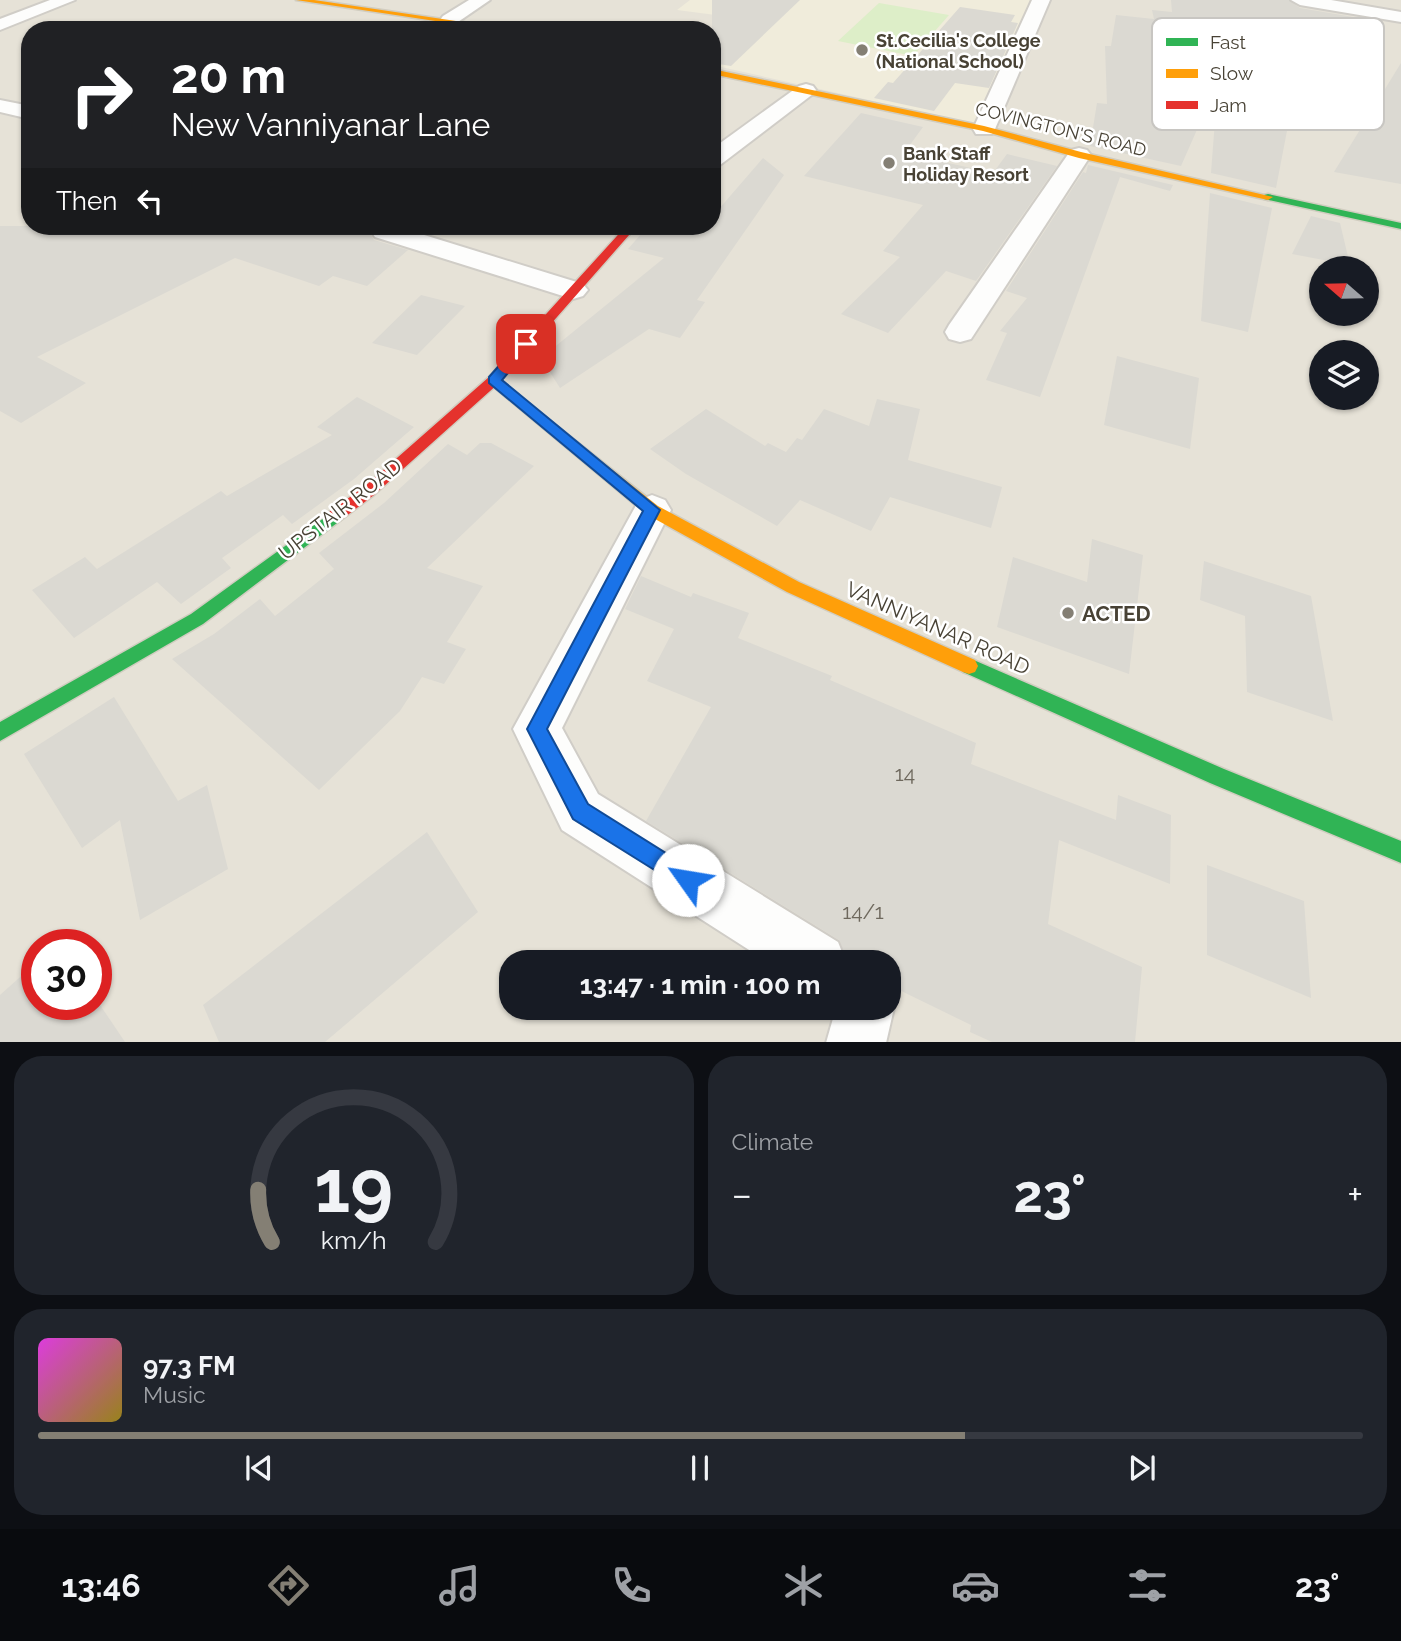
<!DOCTYPE html>
<html lang="en">
<head>
<meta charset="utf-8">
<style>
  body { margin:0; font-family:Raleway,sans-serif; background:#20242c; color:#f1f3f6; height:100vh; display:flex; flex-direction:column; font-size:26px; white-space:nowrap }
  * { box-sizing:border-box; margin:0 }
  p { font-size:23px; color:#9ea1a6 }
  .icon { flex:none; width:38px; height:38px; fill:none; stroke:currentColor; stroke-width:2; stroke-linecap:round; stroke-linejoin:round }
  .map { position:relative; height:1042px; overflow:hidden }
  .details { display:flex; flex-direction:column; gap:14px; padding:14px; background:#0d0f14; flex:1 }
  .details>* { flex:none }
  .guide { position:absolute; left:21px; top:21px; width:700px; height:214px; border-radius:28px; box-shadow:0 2px 5px #0004; background:#202124; color:#fff; overflow:hidden }
  .needle { width:46px; rotate:290deg }
  .buttons { position:absolute; left:1309px; top:256px; display:grid; gap:14px }
  .buttons a { display:grid; place-items:center; width:70px; height:70px; border-radius:50%; background:#171b24; box-shadow:0 2px 5px #0004; font-size:35px }
  .speed { position:absolute; left:21px; top:929px; display:flex; gap:14px; font-size:35px; font-weight:700; text-align:center }
  .speed>* { display:grid; place-content:center; width:91px; height:91px; border-radius:50%; background:#171b24; box-shadow:0 2px 5px #0004; line-height:1 }
  .speed .limit { border:10px solid #d22; background:#fff; color:#111 }
  .pin { position:absolute; display:grid; place-items:center; width:60px; height:60px; color:#fff; margin:-30px; border-radius:14px; box-shadow:0 4px 10px #0006 }
  .me { position:absolute; width:77px; margin:-38px; rotate:302deg; stroke-linejoin:round; filter:drop-shadow(0 0 5px #0008) }
  .turn { display:flex; align-items:center; gap:24px; height:147px; padding:0 35px; font-size:32px }
  .turn .icon { width:91px; height:91px; stroke-width:2.5 }
  .turn b { display:block; font-size:49px; line-height:60px }
  .then { display:flex; align-items:center; height:66px; padding:0 35px; background:#0003; gap:14px; font-size:26px }
  .big { font-size:52px; font-weight:700; line-height:1.1 }
  .details .tile { flex:1; display:flex; flex-direction:column; justify-content:center; gap:10px; min-width:0; padding:0 24px; border-radius:28px; background:#20242c }
  .details .dial { align-items:center; gap:0 }
  .dial svg { height:182px; overflow:visible; fill:none; stroke:#363941; stroke-width:7; stroke-linecap:round; text-anchor:middle }
  .dial text { fill:#f1f3f6; stroke:none }
  .song { display:flex; align-items:center; gap:21px }
  .cover { width:84px; height:84px; border-radius:10px; background:linear-gradient(135deg,hsl(300 70% 55%),hsl(50 70% 35%)) }
  .played { height:7px; border-radius:4px; background:linear-gradient(90deg,#847f74 70%,#363941 70%) }
  .keys { display:flex; justify-content:space-around; direction:ltr }
  .heat { display:flex; justify-content:space-between; align-items:center; font-size:38px; direction:ltr }
  .details .tiles { flex:1; display:grid; gap:14px; grid-template-columns:1fr 1fr }
  .tile:last-child { grid-column:span 2 }
  .trip { position:absolute; left:499px; top:950px; width:402px; height:70px; border-radius:28px; background:#171b24; box-shadow:0 2px 5px #0004; font-weight:700; line-height:70px; text-align:center }
  .tabs { display:flex; height:112px; justify-content:space-around; align-items:center; background:#090b0e; color:#9ea1a6 }
  .tabs .icon { width:49px; height:49px }
  .tabs .active { color:#847f74 }
  .tabs b { font-size:32px; color:#f1f3f6 }
  .map>svg:first-child { display:block }
  .residential { fill:#e6e2d7; fill-rule:evenodd }
  .education { fill:#f0ecdb }
  .green { fill:#ddeec8 }
  .building { fill:#dbd9d2 }
  .lines { fill:none; stroke-linecap:round; stroke-linejoin:round }
  .street-casing { stroke:#d0cdc7; stroke-width:4 }
  .fast-casing { stroke:#d1cdc0; stroke-width:3 }
  .slow-casing { stroke:#d1cdc0; stroke-width:3 }
  .jam-casing { stroke:#d1cdc0; stroke-width:3 }
  .street { fill:#fdfdfc; fill-rule:evenodd }
  .fast { fill:#30b455; fill-rule:evenodd }
  .slow { fill:#ff9f0a; fill-rule:evenodd }
  .jam { fill:#e5322d; fill-rule:evenodd }
  .route { fill:#1a73e8; stroke:#114b97; stroke-width:2 }
  .poi-dot { fill:#847f74; stroke:#fff; stroke-width:2.5 }
  .labels { text-anchor:middle; dominant-baseline:central; stroke-width:5; stroke-linejoin:round; paint-order:stroke }
  .far-poi-label { font-size:18px; font-weight:bold; fill:#484235; stroke:#fff; text-anchor:start }
  .far-street-label { font-size:18px; fill:#484235; stroke:#fff }
  .street-label { font-size:21px; fill:#484235; stroke:#fff }
  .poi-label { font-size:21px; font-weight:bold; fill:#484235; stroke:#fff; text-anchor:start }
  .near-number-label { font-size:21px; fill:#6e685d }
  .key { fill:#fff; stroke:#c8c6c2; stroke-width:2 }
  .key-label { font-size:19px; fill:#484235 }
</style>
</head>
<body>
<div class="map">
<svg width="1401" height="1043" viewBox="0 0 1401 1043">
  <rect width="100%" height="100%" fill="#f2f0ea"/>
  <!-- residential -->
  <path class="residential" d="M0,0h1401v1042l-1401,1zM30,30h682v196h-682zM1321,268h46v45h-46zM1321,352h46v45h-46zM37,945h59v59h-59zM511,962h378v46h-378z"/>
  <!-- education -->
  <polygon class="education" points="690,0 1034,0 977,124 712,65 712,34 731,17 677,10"/>
  <!-- green -->
  <polygon class="green" points="879,3 949,15 913,56 838,41"/>
  <!-- building -->
  <g class="building">
    <polygon points="712,0 800,0 731,66 712,63"/>
    <polygon points="1171,0 1289,0 1300,8 1371,20 1369,50 1306,32 1276,188 1211,173 1218,82 1181,166 1090,146 1097,103 1107,104 1105,46 1111,46 1116,15 1154,19 1152,10 1172,12"/>
    <polygon points="960,7 1015,15 1011,22 1018,23 989,88 955,83 934,111 874,98 888,82 893,83"/>
    <polygon points="1401,63 1401,184 1334,172"/>
    <polygon points="861,113 923,127 904,153 993,173 1007,154 1057,166 976,281 946,271 888,333 841,314 900,257 883,251 923,205 804,176"/>
    <polygon points="763,158 784,175 697,300 705,302 680,338 649,329 560,388 541,358 664,258 628,249 648,226 712,226 712,217"/>
    <polygon points="1088,165 1173,185 1170,191 1120,177 1040,397 986,380 1007,333 1000,331 1027,298 1006,291 1083,172 1086,173"/>
    <polygon points="1210,193 1272,208 1248,332 1201,321"/>
    <polygon points="1311,216 1340,223 1350,265 1292,254"/>
    <polygon points="0,226 371,226 369,232 374,240 408,250 367,286 333,276 319,286 235,258 37,357 86,383 21,423 0,411"/>
    <polygon points="421,295 465,306 417,355 372,343"/>
    <polygon points="1117,356 1199,378 1190,449 1104,425"/>
    <polygon points="357,397 414,427 354,479 292,524 283,515 222,558 231,568 181,604 157,582 74,638 32,590 85,557 97,569 221,491 227,496 332,435 317,427"/>
    <polygon points="877,399 920,409 908,460 1002,487 991,528 890,497 871,531 800,500 777,526 686,474 650,449 706,409 765,446 768,443 786,452 797,438 802,440 824,409 869,426"/>
    <polygon points="480,443 491,443 534,466 427,568 483,586 447,642 466,649 444,684 422,677 400,711 319,790 172,659 214,634 260,599 275,616 334,569 319,553 384,503 448,444 467,455"/>
    <polygon points="1092,539 1143,555 1129,674 997,627 1013,557 1087,582"/>
    <polygon points="1204,561 1311,596 1333,721 1247,692 1245,616 1200,600"/>
    <polygon points="641,576 691,597 693,593 749,613 738,638 832,676 830,680 976,743 971,764 1116,820 1118,795 1171,815 1170,884 1059,840 1048,924 1142,967 1135,1042 992,1042 970,1032 971,1025 889,985 889,962 848,962 839,940 646,821 711,707 647,681 674,629 625,609"/>
    <polygon points="114,697 178,801 207,785 228,869 140,920 120,820 82,848 24,754"/>
    <polygon points="427,832 478,912 325,1042 219,1042 203,1005"/>
    <polygon points="1207,865 1304,901 1311,998 1207,955"/>
    <polygon points="37,962 37,1004 96,1004 96,999 125,1042 0,1042 0,995"/>
  </g>
  <g class="lines">
    <defs>
      <g id="street">
        <polygon points="50,0 75,0 0,30 0,19"/>
        <polygon points="469,0 490,0 455,24 443,24 440,20 443,16"/>
        <polygon points="1032,0 1050,0 995,129 992,134 976,134 973,129"/>
        <polygon points="1291,0 1331,0 1401,12 1401,22 1300,5"/>
        <polygon points="806,84 813,86 816,90 813,94 720,165 712,167 712,149 799,86"/>
        <polygon points="0,100 30,106 30,119 0,112"/>
        <polygon points="1079,148 1087,150 1091,155 971,339 960,342 949,339 945,332 949,325 1071,150"/>
        <polygon points="374,226 395,226 583,284 588,290 583,296 573,299 563,296 375,237 371,231"/>
        <polygon points="652,495 665,500 671,510 562,728 598,794 838,942 846,962 768,962 562,830 513,729 639,500"/>
        <polygon points="889,995 894,1008 886,1043 826,1043 836,1008 889,1008"/>
      </g>
      <g id="fast">
        <polygon points="1268,194 1401,223 1401,229 1264,199 1264,195"/>
        <polygon points="335,510 341,512 343,516 341,520 203,624 0,741 0,722 191,614"/>
        <polygon points="969,658 1224,769 1401,841 1401,863 1210,783 963,672 960,666 963,660"/>
      </g>
      <g id="slow">
        <polygon points="296,0 314,0 517,30 495,30"/>
        <polygon points="712,69 984,126 1081,152 1273,197 1268,200 1079,158 983,131 712,74"/>
        <polygon points="494,376 658,506 799,582 975,660 978,666 975,672 969,674 963,672 787,592 646,514 489,383 489,377"/>
      </g>
      <polygon id="jam" points="626,226 637,226 499,383 374,495 341,520 329,520 327,516 329,512 364,487 489,377"/>
    </defs>
    <!-- street casing -->
    <use href="#street" class="street-casing"/>
    <!-- fast casing -->
    <use href="#fast" class="fast-casing"/>
    <!-- slow casing -->
    <use href="#slow" class="slow-casing"/>
    <!-- jam casing -->
    <use href="#jam" class="jam-casing"/>
    <!-- street -->
    <use href="#street" class="street"/>
    <!-- fast -->
    <use href="#fast" class="fast"/>
    <!-- slow -->
    <use href="#slow" class="slow"/>
    <!-- jam -->
    <use href="#jam" class="jam"/>
  </g>
  <!-- route -->
  <polygon class="route" points="521,341 532,344 502,380 660,510 547,729 588,804 696,872 699,880 696,888 688,891 573,819 527,729 643,511 489,383 489,377"/>
  <!-- markers -->
  <g class="poi-dot">
    <circle cx="862" cy="50" r="7"/>
    <circle cx="889" cy="163" r="7"/>
    <circle cx="1068" cy="613" r="7"/>
  </g>
  <g class="labels">
    <!-- far-poi labels -->
    <g class="far-poi-label">
      <text x="876" y="40">St.Cecilia's College<tspan x="876" dy="21">(National School)</tspan></text>
      <text x="903" y="153">Bank Staff<tspan x="903" dy="21">Holiday Resort</tspan></text>
    </g>
    <!-- far-street labels -->
    <g class="far-street-label">
      <text transform="translate(1061 129) rotate(14)">COVINGTON'S ROAD</text>
    </g>
    <!-- street labels -->
    <g class="street-label">
      <text transform="translate(340 509) rotate(-38)">UPSTAIR ROAD</text>
      <text transform="translate(938 628) rotate(24)">VANNIYANAR ROAD</text>
    </g>
    <!-- poi labels -->
    <g class="poi-label">
      <text x="1082" y="613">ACTED</text>
    </g>
    <!-- near-number labels -->
    <g class="near-number-label">
      <text x="905" y="773">14</text>
      <text x="863" y="911">14/1</text>
    </g>
  </g>
  <!-- legend -->
  <rect x="1152" y="18" width="232" height="112" rx="10" class="key"/>
  <rect x="1166" y="38" width="32" height="8" fill="#30b455"/>
  <rect x="1166" y="69" width="32" height="9" fill="#ff9f0a"/>
  <rect x="1166" y="101" width="32" height="8" fill="#e5322d"/>
  <g class="key-label">
    <text x="1210" y="49">Fast</text>
    <text x="1210" y="80">Slow</text>
    <text x="1210" y="112">Jam</text>
  </g>
</svg>
<div class="buttons">
<a><svg class="needle" viewBox="-14 -14 28 28"><path d="M0-13l5 13h-10z" fill="#e53935"/><path d="M0 13l5-13h-10z" fill="#9ea1a6"/></svg></a>
<a><svg class="icon" aria-label="layers" viewBox="0 0 24 24"><path d="M12 4l9 5-9 5-9-5zM3 14l9 5 9-5"/></svg></a>
</div>
<div class="speed"><div class="limit">30</div></div>
<div class="pin" style="left:526px;top:344px;background:#d93025"><svg class="icon" aria-label="arrive" viewBox="0 0 24 24"><path d="M6 21V4h12l-3 4 3 4H6"/></svg></div>
<svg class="me" style="left:688px;top:880px" viewBox="-20 -20 40 40"><circle r="19" fill="#fff"/><path d="M0-13L10 11 0 6-10 11z" fill="#1a73e8"/></svg>
<div class="trip">13:47 · 1 min · 100 m</div>
<div class="guide">
<div class="turn"><svg class="icon" aria-label="right" viewBox="0 0 24 24"><path d="M7 20v-9h11M14 6l5 5-5 5"/></svg><div><b>20 m</b>New Vanniyanar Lane</div></div>
<div class="then">Then<svg class="icon" aria-label="left" viewBox="0 0 24 24"><path d="M17 20v-9H6M10 6l-5 5 5 5"/></svg></div>
</div>
</div>
<section class="details">
<div class="tiles">
<div class="tile dial"><svg viewBox="0 0 100 80">
<path d="M14 69A42 42 0 1 1 86 69"/>
<path d="M14 69A42 42 0 0 1 8 46" stroke="#847f74"/>
<text x="50" y="56" font-size="32" font-weight="700">19</text>
<text x="50" y="72" font-size="11">km/h</text>
</svg></div>
<div class="tile"><p>Climate</p>
<div class="heat"><a>−</a><b class="big">23°</b><a>+</a></div>
</div>
<div class="tile">
<div class="song"><i class="cover"></i><div><b>97.3 FM</b><p>Music</p></div></div>
<div class="played"></div>
<div class="keys"><svg class="icon" aria-label="previous" viewBox="0 0 24 24"><path d="M18 5L8 12l10 7zM5 5v14"/></svg><svg class="icon" aria-label="pause" viewBox="0 0 24 24"><path d="M8 5v14M16 5v14"/></svg><svg class="icon" aria-label="next" viewBox="0 0 24 24"><path d="M6 5l10 7-10 7zM19 5v14"/></svg></div>
</div>
</div>
</section>
<nav class="tabs">
<b>13:46</b>
<svg class="icon active" aria-label="directions" viewBox="0 0 24 24"><path d="M12 3l9 9-9 9-9-9zM9 14v-3h6M13 9l2 2-2 2"/></svg>
<svg class="icon" aria-label="music" viewBox="0 0 24 24"><path d="M9 18V5l10-2v13"/><circle cx="6" cy="18" r="3"/><circle cx="16" cy="16" r="3"/></svg>
<svg class="icon" aria-label="phone" viewBox="0 0 24 24"><path d="M5 4h4l2 5-3 2q2 4 5 5l2-3 5 2v4C11 20 4 13 5 4z"/></svg>
<svg class="icon" aria-label="climate" viewBox="0 0 24 24"><path d="M12 3v18M4 7l16 10M4 17L20 7"/></svg>
<svg class="icon" aria-label="car" viewBox="0 0 24 24"><path d="M5 17H2v-5l4-1 3-4h7l3 4 3 1v5h-3M9 17h6M6 11h13"/><circle cx="7" cy="17" r="2"/><circle cx="17" cy="17" r="2"/></svg>
<svg class="icon" aria-label="filters" viewBox="0 0 24 24"><path d="M4 7h16M4 17h16"/><circle cx="9" cy="7" r="2"/><circle cx="15" cy="17" r="2"/></svg>
<b>23°</b>
</nav>
</body>
</html>
